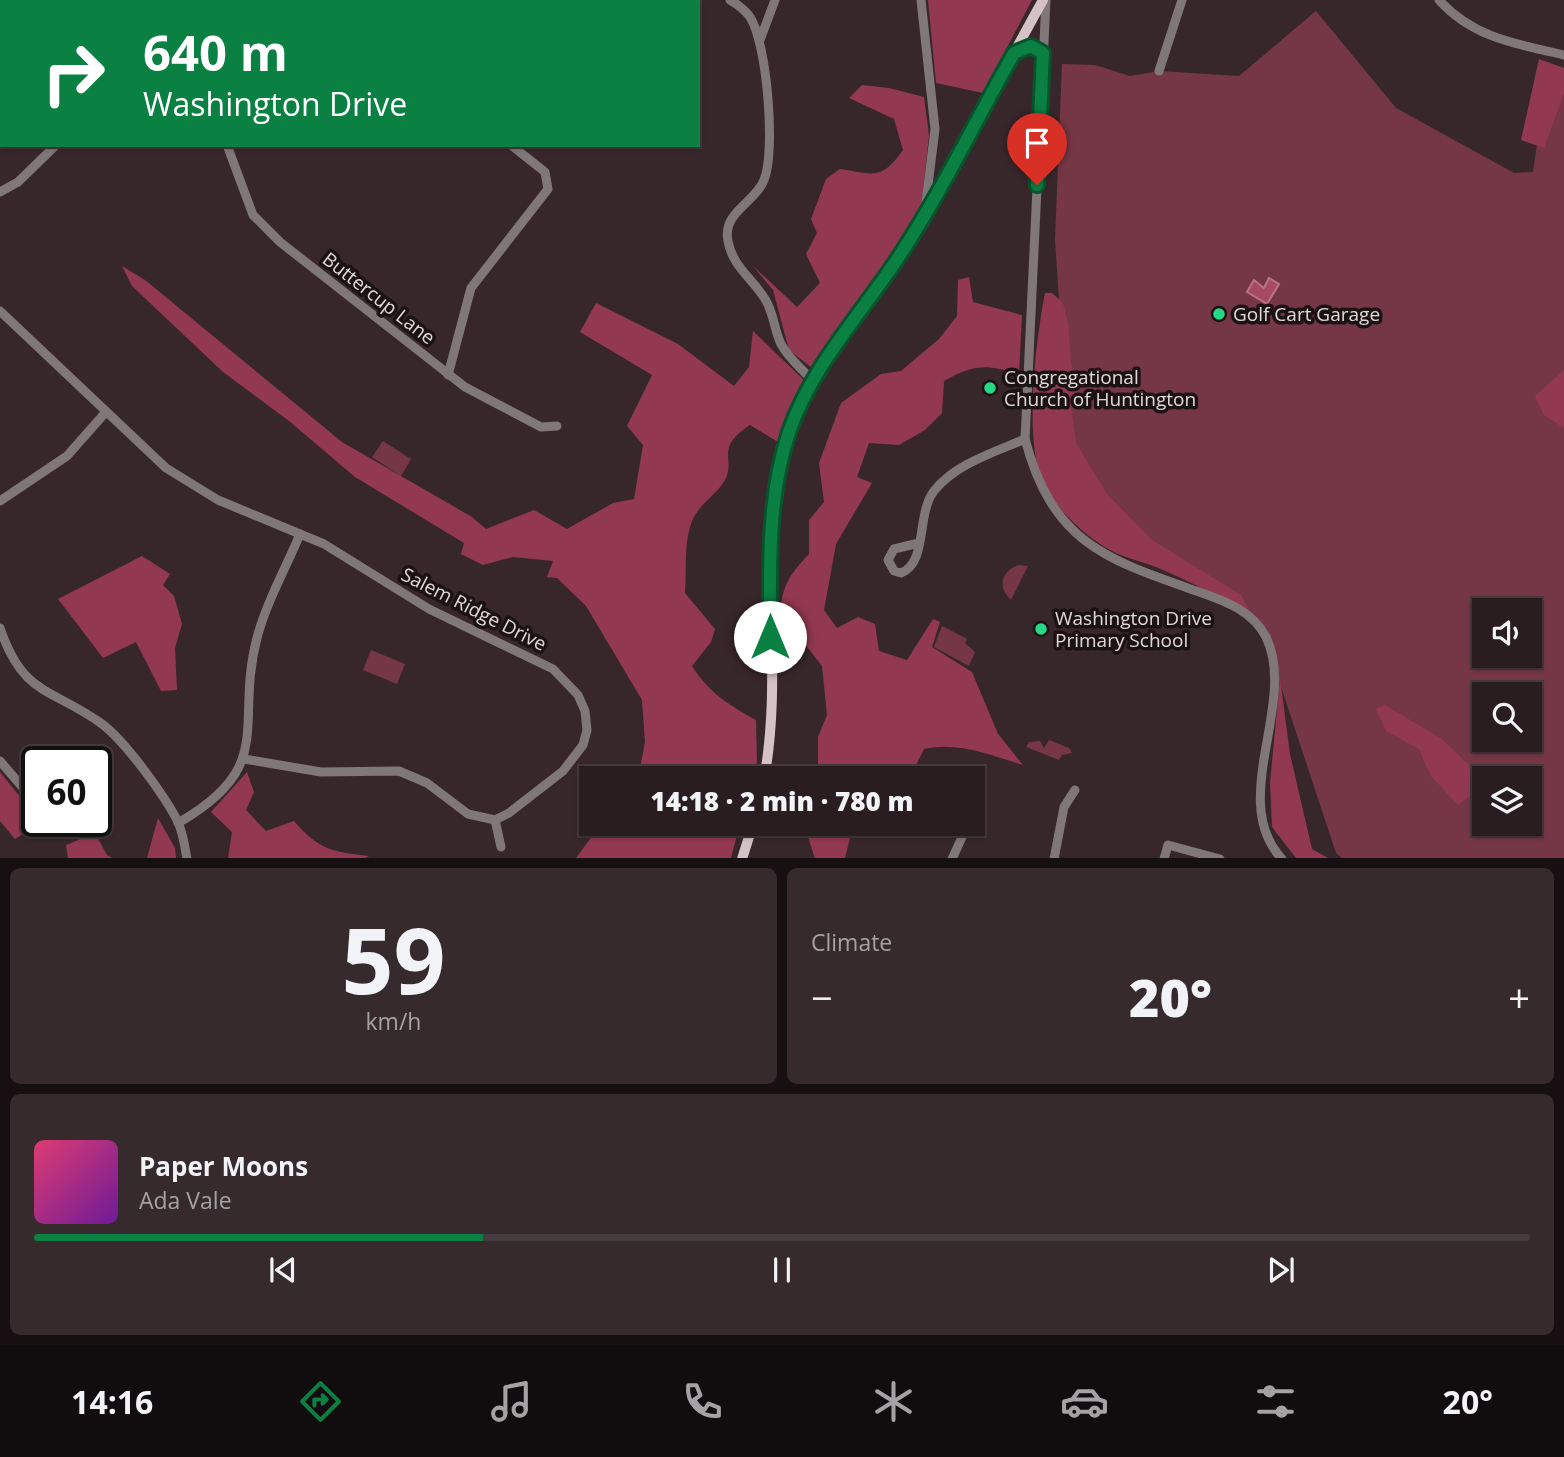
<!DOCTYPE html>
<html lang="en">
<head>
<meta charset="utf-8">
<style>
  body { margin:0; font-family:"Open Sans",sans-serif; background:#362a2d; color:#f1f3f6; height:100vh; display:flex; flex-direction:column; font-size:26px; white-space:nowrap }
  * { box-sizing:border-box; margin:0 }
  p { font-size:23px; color:#a5a2a5 }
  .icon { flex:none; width:38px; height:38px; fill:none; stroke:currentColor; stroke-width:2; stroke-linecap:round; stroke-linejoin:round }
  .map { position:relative; height:858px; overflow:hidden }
  .drawer { display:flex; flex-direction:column; gap:10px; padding:10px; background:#171012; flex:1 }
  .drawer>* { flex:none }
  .banner { position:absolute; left:0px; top:0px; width:700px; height:147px; box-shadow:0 2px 5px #0004,0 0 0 2px #463b3e; background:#0b8043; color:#fff; overflow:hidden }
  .controls { position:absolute; left:1472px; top:598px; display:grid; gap:14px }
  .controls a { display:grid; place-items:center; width:70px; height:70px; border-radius:0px; background:#2a1d20; box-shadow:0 2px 5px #0004,0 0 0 2px #463b3e; font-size:35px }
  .speed { position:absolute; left:21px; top:746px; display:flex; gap:14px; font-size:35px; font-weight:700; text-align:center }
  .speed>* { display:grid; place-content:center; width:91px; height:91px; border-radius:50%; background:#2a1d20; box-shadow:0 2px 5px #0004,0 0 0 2px #463b3e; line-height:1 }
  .speed .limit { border:4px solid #111; border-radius:10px; background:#fff; color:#111 }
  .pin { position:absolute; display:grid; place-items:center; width:60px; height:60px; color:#fff; margin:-72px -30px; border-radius:50% 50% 50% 0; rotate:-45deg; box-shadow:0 0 7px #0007 }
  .pin .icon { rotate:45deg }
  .me { position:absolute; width:77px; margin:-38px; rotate:0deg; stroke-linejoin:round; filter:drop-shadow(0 0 5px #0008) }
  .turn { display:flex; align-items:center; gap:24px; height:147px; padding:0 28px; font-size:32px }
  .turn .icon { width:91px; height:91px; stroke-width:2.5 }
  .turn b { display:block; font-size:49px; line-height:60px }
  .big { font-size:52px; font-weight:800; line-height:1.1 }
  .drawer .tile { flex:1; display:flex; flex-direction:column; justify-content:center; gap:10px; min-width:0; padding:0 24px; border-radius:10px; background:#362a2d }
  .drawer .dial { align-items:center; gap:0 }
  .dial b { font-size:91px; line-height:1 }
  .song { display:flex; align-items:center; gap:21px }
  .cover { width:84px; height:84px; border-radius:10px; background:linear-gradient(135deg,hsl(340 70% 55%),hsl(280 70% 35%)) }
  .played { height:7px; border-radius:4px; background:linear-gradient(90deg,#0b8043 30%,#463b3e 30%) }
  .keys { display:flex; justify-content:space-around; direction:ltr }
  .heat { display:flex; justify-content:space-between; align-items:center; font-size:38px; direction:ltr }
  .drawer .tiles { flex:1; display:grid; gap:10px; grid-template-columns:1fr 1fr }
  .tile:last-child { grid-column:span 2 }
  .trip { position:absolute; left:579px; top:766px; width:406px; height:70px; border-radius:0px; background:#2a1d20; box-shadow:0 2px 5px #0004,0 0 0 2px #463b3e; font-weight:800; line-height:70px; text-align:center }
  .tabs { display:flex; height:112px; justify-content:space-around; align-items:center; background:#110c0d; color:#a5a2a5 }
  .tabs .icon { width:49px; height:49px }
  .tabs .selected { color:#0b8043 }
  .tabs b { font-size:32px; color:#f1f3f6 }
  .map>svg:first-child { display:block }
  .green { fill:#753746; fill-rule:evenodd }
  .forest { fill:#933851 }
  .water { fill:#a64961; stroke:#b87485; stroke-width:2 }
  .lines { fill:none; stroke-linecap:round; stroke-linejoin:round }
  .minor { stroke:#807778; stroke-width:9 }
  .major { stroke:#d5c2c5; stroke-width:10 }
  .route-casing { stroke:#07532c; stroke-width:18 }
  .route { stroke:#0b8043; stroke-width:12 }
  .poi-dot { fill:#24d886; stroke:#1a1213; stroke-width:2.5 }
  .labels { text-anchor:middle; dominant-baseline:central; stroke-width:7; stroke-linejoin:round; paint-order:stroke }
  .street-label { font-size:19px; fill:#e2d7d8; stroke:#1a1213 }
  .poi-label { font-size:19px; fill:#e2d7d8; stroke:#1a1213; text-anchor:start }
</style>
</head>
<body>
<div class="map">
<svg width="1564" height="859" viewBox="0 0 1564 859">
  <rect width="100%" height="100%" fill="#38272a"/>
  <!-- green -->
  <g class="green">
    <path d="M1316,11l80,97 118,65 19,-1 12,-84 19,-1v771l-221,1 -7,-6 -77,-233 -119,-82 -71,-84 -14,-215 7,-175 33,1 35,11 29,-5 80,5zM1484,611h46v45h-46zM1484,695h46v45h-46zM1484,779h46v45h-46z"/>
    <polygon points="383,441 411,459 401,476 372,457"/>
    <path d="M1018,565l10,1 -17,34c-14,-13 -10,-28 7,-35z"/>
    <polygon points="942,626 967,639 965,643 975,652 969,666 934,647"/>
    <polygon points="371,650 405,664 397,684 363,670"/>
    <polygon points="1049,740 1069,748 1072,753 1062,755 1059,760 1026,747 1029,742 1040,741 1044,748"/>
  </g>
  <!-- forest -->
  <g class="forest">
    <polygon points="928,0 1032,0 983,93 936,83"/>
    <polygon points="1539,59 1564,68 1564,93 1544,148 1521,140"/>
    <path d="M862,85l27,3 35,9 5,38 -8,74 -34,54 -75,105 -23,-18 -16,-60 -21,-25 45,42 23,-24 -14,-29 11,-21 -6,-14 15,-40 14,-10c34,5 41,12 63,-19l-9,-31 -45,-21z"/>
    <path d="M122,266l23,14 197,162 130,75 14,12 48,-19 33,19 46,-26 21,-4 9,-54 -16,-19 25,-51 -72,-43 16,-29 82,41 56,42 15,-19 4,-36 54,52 -29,59 -28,-17c-36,23 -14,35 -25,55 -7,13 -24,23 -31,37 -11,21 -7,53 -9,76l30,36 -4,13 -19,24c16,26 37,39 64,54l1,42 -5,17h-114l7,-37 -3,-42 -56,-94 -29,-28 -10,-1 6,-16 -40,-4 -30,8 -22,-11 3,-11 -109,-66 -66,-56 -66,-49 -91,-86z"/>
    <path d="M969,277l4,25 49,13 -3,59c-33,-10 -45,-10 -75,7l-2,32 -17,17 -26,15 -30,-2 -12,34 15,6 -36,61 -12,66 13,18 21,-11 17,7 4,27 28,9 26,-41 7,3 -8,25 40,25 26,62 25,31c-32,-10 -66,-24 -99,-16l-15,30h-91v-42l9,-22 -5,-49 -18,-23 -26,-9c4,-40 2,-50 31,-80v-34l15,-18 -5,-39 22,-60 40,-29 20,-3 38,-32 18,-23 1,-36z"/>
    <path d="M1045,293h7l11,10 5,20 3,40 6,22 -6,21 5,37 31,51 45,46 89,55 9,17c-29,-14 -57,-29 -87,-42 -15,-7 -31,-10 -45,-16 -33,-15 -74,-54 -81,-90 -10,-45 -1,-125 8,-171z"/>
    <polygon points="1564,370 1564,428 1544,415 1535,396"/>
    <polygon points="142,556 170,574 163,585 174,596 182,624 175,648 177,690 161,691 136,642 103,658 58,599"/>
    <polygon points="1280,678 1290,754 1312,849 1328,858 1296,858 1272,827 1270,783"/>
    <polygon points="1385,705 1442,739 1469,765 1475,792 1458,805 1431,776 1419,749 1386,731 1376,709"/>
    <polygon points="0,772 41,823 15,839 0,821"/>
    <path d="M247,772l7,20 -8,18 20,21 28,-10c25,29 39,31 75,35l-5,3 -136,-1 4,-26 -21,-20z"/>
    <polygon points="158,818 175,848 176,858 147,858"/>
    <polygon points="601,824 740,824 731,858 576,858"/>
    <polygon points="804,824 862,824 850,838 845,858 815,859"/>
    <polygon points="95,833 107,855 112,858 68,858 66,845"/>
  </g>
  <!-- water -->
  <polygon class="water" points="1269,278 1279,284 1267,304 1247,292 1254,280 1264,288"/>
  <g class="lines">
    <!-- minor -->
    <g class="minor">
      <polyline points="98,0 101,2"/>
      <polyline points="326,0 328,2"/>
      <path d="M730,0c7,4 15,10 20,17 17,26 26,134 14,163 -9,23 -42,32 -36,61 4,25 25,38 37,58 9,14 9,31 16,45 7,14 21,25 31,36"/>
      <polyline points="921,0 935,129 925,210"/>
      <path d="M1046,0l-21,439c28,106 83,121 177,154 26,9 51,19 64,44 32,66 -39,163 16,222"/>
      <path d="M1439,0c34,38 78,44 125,55"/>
      <polyline points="418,2 420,0"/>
      <polyline points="760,40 775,0"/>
      <polyline points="1159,71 1182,0"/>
      <polyline points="227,145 253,215 280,242 465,387 541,427 557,426"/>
      <polyline points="0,192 18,182 56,145"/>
      <polyline points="0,311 166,468 218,500 324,544 429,609 553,669 578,695 585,711 587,730 583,745 563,771 509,813 495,820 468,814 427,783 399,771 321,772 244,759"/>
      <polyline points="448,375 471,288 548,189 545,172 511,145"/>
      <polyline points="0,501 67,456 105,413"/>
      <path d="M919,543l-25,6 -6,11 6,11 7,2c27,-10 15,-59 33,-82 21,-27 61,-39 91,-52"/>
      <path d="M0,628c23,69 53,60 102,96 23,17 63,72 76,98 5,11 7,25 9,37"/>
      <polyline points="0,761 37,804"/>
      <polyline points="973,818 975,816"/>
      <polyline points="495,820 501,847"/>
      <polyline points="57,821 58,822"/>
      <path d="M178,823c100,-57 56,-98 79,-185 9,-35 29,-70 43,-104"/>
      <polyline points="952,859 968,824"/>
      <polyline points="1054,859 1064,807 1075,790"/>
      <polyline points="1164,859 1168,845 1220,859"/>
    </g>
    <!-- major -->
    <g class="major">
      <polyline points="1014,53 1031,46 1043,53"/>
      <path d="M764,779c20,-106 -6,-216 18,-321 18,-78 74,-134 116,-200 52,-83 97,-172 145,-258"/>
      <polyline points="742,859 753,824"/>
    </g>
  </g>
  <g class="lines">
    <defs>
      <path id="route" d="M770,637c0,-68 -3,-139 19,-205 22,-64 70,-116 107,-171 44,-66 79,-139 118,-208l17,-7 12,7 -6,132"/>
    </defs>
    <!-- route casing -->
    <use href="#route" class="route-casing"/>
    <!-- route -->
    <use href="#route" class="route"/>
  </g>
  <!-- markers -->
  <g class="poi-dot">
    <circle cx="1219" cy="314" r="7"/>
    <circle cx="990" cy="388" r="7"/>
    <circle cx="1041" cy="629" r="7"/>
  </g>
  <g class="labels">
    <!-- street labels -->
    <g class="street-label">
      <text transform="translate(379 298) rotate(38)">Buttercup Lane</text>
      <text transform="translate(474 609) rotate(27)">Salem Ridge Drive</text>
    </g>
    <!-- poi labels -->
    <g class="poi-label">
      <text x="1233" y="314">Golf Cart Garage</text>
      <text x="1004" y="377">Congregational<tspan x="1004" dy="22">Church of Huntington</tspan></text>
      <text x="1055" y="618">Washington Drive<tspan x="1055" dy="22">Primary School</tspan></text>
    </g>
  </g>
</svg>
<div class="controls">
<a><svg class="icon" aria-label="sound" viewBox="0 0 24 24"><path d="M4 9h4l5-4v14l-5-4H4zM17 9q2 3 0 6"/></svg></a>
<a><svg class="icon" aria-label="search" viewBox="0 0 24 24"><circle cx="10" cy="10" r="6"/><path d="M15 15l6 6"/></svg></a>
<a><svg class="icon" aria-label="layers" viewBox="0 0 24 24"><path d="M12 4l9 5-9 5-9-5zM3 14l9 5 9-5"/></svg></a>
</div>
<div class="speed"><div class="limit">60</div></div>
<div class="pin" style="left:1037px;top:185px;background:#d93025"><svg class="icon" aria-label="arrive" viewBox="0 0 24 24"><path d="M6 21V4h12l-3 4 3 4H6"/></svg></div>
<svg class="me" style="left:770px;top:637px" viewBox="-20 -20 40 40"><circle r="19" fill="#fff"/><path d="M0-13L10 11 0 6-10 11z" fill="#0b8043"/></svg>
<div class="trip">14:18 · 2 min · 780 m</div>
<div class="banner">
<div class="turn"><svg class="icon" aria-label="right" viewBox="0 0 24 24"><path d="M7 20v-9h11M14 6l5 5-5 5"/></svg><div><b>640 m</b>Washington Drive</div></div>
</div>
</div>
<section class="drawer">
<div class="tiles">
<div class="tile dial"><b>59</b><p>km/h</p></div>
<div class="tile"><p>Climate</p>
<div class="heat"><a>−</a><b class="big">20°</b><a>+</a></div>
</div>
<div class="tile">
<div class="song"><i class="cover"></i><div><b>Paper Moons</b><p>Ada Vale</p></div></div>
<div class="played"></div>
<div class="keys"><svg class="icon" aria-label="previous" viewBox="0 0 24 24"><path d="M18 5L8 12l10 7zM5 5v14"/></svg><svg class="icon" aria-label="pause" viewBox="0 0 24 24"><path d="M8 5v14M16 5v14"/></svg><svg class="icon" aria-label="next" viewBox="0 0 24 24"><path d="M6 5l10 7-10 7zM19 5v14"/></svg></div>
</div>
</div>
</section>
<nav class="tabs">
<b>14:16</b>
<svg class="icon selected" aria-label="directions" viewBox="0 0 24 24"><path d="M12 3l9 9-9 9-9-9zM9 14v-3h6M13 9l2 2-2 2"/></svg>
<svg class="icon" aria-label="music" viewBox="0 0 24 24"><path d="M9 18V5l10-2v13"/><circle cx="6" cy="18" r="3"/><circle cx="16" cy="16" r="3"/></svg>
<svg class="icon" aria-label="phone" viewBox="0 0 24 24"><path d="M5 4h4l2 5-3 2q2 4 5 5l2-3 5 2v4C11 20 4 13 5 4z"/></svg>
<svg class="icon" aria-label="climate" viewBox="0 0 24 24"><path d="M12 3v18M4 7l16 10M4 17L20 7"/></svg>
<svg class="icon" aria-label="car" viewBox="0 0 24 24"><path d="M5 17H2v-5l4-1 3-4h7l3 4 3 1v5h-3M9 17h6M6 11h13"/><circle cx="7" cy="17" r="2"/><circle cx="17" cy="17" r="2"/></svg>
<svg class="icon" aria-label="filters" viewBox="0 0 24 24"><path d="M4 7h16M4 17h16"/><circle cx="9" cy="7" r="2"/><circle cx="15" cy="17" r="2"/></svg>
<b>20°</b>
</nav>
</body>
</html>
